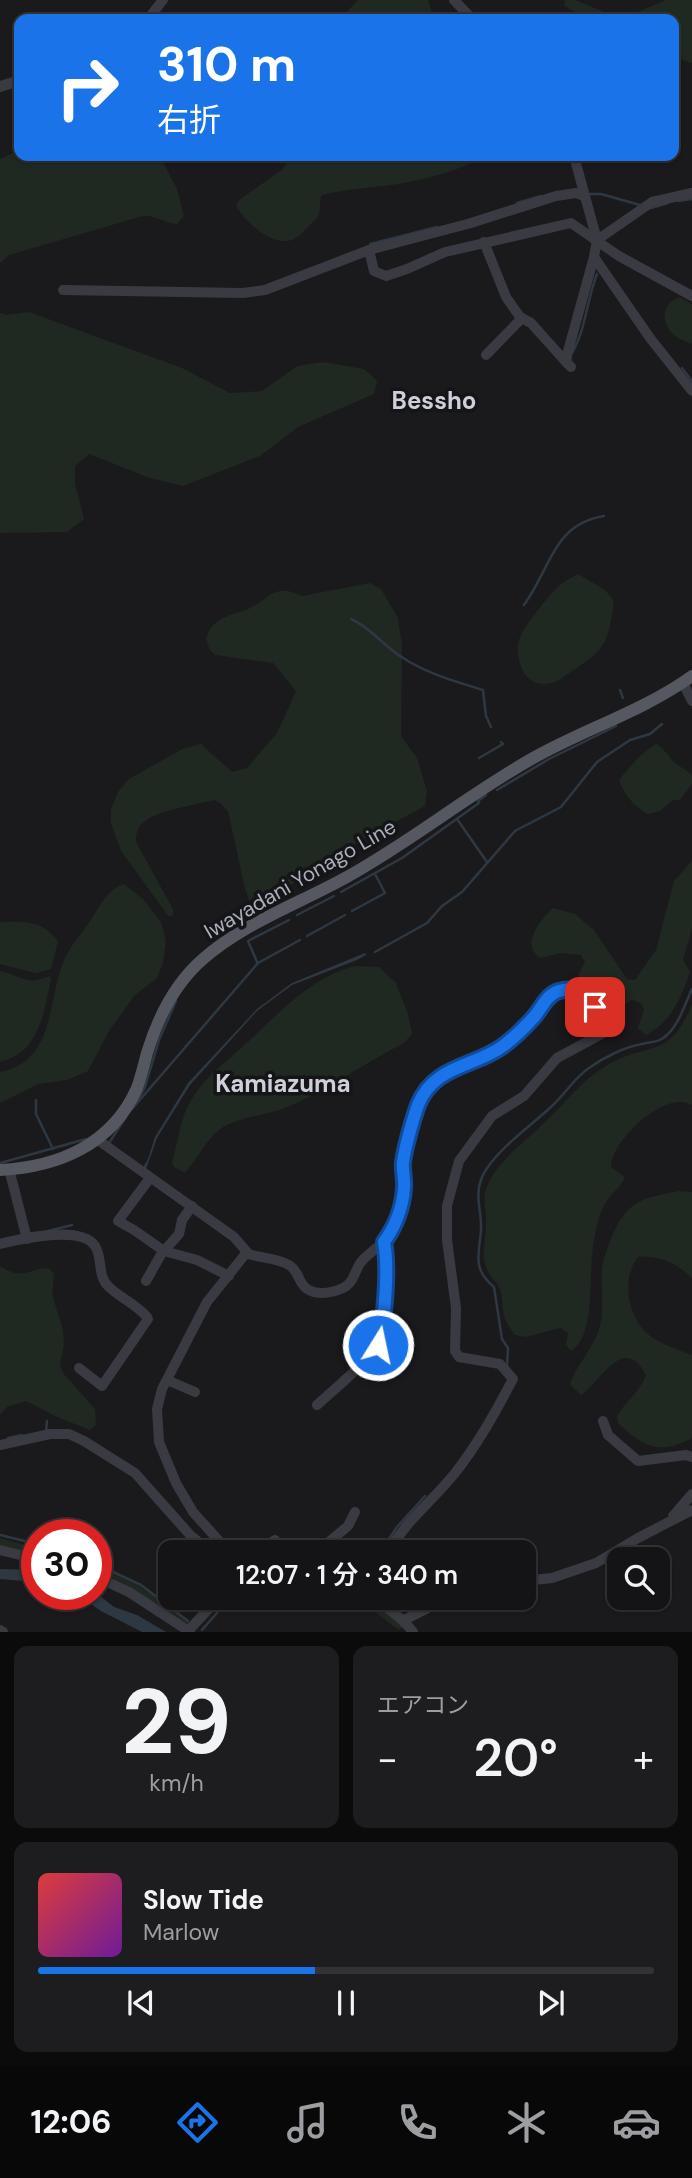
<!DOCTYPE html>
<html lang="ja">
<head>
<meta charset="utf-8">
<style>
  body { margin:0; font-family:"DM Sans","Noto Sans JP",sans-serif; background:#1d1d1f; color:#f1f3f6; height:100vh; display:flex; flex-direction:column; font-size:26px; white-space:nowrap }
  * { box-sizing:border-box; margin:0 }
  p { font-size:23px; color:#9d9ea1 }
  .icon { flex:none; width:38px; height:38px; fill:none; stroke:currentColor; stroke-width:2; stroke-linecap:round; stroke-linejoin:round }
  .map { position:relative; height:1632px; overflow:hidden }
  .panel { display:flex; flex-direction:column; gap:14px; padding:14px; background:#0b0b0c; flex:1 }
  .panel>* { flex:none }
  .top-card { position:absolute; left:14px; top:14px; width:665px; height:147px; border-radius:14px; box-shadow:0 2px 5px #0004,0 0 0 2px #333335; background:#1a73e8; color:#fff; overflow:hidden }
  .buttons { position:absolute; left:607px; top:1547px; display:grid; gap:14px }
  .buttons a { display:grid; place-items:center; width:63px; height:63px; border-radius:14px; background:#141416; box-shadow:0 2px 5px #0004,0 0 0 2px #333335; font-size:35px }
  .speed { position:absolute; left:21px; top:1519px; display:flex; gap:14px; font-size:35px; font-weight:700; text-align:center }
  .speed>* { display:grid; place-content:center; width:91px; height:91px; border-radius:50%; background:#141416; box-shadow:0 2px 5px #0004,0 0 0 2px #333335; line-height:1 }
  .speed .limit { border:10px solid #d22; background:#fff; color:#111 }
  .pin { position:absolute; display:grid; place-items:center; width:60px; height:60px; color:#fff; margin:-30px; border-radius:14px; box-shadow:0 4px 10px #0006 }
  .me { position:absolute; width:77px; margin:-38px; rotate:10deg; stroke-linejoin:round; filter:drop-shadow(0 0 5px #0008) }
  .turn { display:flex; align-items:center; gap:24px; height:147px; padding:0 28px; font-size:32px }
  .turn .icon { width:91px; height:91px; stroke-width:2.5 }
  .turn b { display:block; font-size:49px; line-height:60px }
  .big { font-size:52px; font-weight:600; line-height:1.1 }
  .panel .card { flex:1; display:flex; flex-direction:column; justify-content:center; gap:10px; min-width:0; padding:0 24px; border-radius:14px; background:#1d1d1f }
  .panel .dial { align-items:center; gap:0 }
  .dial b { font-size:91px; line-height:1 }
  .song { display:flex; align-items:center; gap:21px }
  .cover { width:84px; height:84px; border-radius:10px; background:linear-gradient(135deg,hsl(0 70% 55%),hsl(280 70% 35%)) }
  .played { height:7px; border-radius:4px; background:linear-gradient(90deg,#1a73e8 45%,#333335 45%) }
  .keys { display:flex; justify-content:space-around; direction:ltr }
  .heat { display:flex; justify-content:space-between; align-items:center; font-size:38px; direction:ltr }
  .panel .tiles { flex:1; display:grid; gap:14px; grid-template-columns:1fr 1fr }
  .card:last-child { grid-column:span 2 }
  .trip { position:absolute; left:158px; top:1540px; width:378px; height:70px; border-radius:14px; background:#141416; box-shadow:0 2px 5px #0004,0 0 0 2px #333335; font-weight:600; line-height:70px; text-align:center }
  .dock { display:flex; height:112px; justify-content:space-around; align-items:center; background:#080809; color:#9d9ea1 }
  .dock .icon { width:49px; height:49px }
  .dock .on { color:#1a73e8 }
  .dock b { font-size:32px; color:#f1f3f6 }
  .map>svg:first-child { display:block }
  .green { fill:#1f2821 }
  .water { fill:#2e3842 }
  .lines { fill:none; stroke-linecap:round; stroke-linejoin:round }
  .stream { stroke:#2e3842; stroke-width:2.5 }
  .minor { stroke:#3a3b42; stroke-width:10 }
  .major { stroke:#565861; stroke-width:12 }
  .route-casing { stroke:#114b97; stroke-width:18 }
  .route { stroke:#1a73e8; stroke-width:12 }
  .labels { text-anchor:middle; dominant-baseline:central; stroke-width:7; stroke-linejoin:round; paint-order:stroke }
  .street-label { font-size:21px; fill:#abafbd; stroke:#151518 }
  .quarter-label { font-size:24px; font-weight:bold; fill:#cdcfd9; stroke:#151518 }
</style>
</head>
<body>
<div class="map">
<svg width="692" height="1632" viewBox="0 0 692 1632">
  <rect width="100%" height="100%" fill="#1a1a1d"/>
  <!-- green -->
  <g class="green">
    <polygon points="358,0 428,0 434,19 340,19"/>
    <path d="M565,0h10l37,15 24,-2 30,-13h26v63l-18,-6v-38c-34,0 -83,8 -110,-14z"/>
    <path d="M19,150v6h141l17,33 7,27 -7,8c-13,-1 -21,-9 -34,-8l-134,39 -9,8v-104z"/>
    <path d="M286,156h201c-22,11 -48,20 -73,25 -30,7 -62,6 -92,14 -4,7 0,14 -4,21 -2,4 -8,8 -11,12 -4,4 -8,9 -13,11 -21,10 -48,-17 -58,-33l3,-6 44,-31 5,-9z"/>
    <path d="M679,297l13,7v40c-7,-3 -16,-6 -21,-12 -11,-13 -7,-29 8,-35z"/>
    <polygon points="29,312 182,368 230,393 262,391 297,366 323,362 364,369 377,381 374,394 298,427 260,456 183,486 147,477 89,454 75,466 75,484 84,519 67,532 0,533 0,313 7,315"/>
    <path d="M578,574l27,16 9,11c-6,41 -7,48 -42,70 -9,6 -18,14 -29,13 -22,-1 -29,-30 -23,-47 2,-8 33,-47 40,-52 5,-4 12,-8 18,-11z"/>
    <path d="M370,583l11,6 17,29 4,27 -1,91 16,22 10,33 -2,15 -58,31 -100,63h-18l-4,-11 -17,-78 -8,-8 -6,-3c-19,5 -56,10 -70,22 -7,5 -8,12 -8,20l37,67v6l-4,2 -48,-66 -10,-27v-15l7,-17 11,-13 53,-30 19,-5 31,28 15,-4 30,-35 19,-42 -23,-28 -58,-8 -5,-5 -4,-10c6,-28 32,-23 51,-36 8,-5 14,-12 24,-13 7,-1 14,2 21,5z"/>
    <path d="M657,744c7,5 10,10 16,17 6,6 13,8 19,14v9l-12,16h-7l-13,11 -12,3c-14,-7 -23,-19 -29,-33 5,-9 29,-35 38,-37z"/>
    <path d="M692,861v67l-9,32 7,12c-9,26 -18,49 -44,63l-8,-7 6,-18 -3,-7 -9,-3 -20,13 -8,-1 -26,-37 7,-13 -4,-7 -20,-2 -21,5c-20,-14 0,-37 13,-50l22,6 19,16 33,49 8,1 21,-30 18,-69z"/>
    <path d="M124,884l19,15 18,23 5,19 -3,22 -6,15 -22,17 -26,36 -21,40 -21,9 -29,4 -38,19v-31c55,-11 47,-69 63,-109 6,-17 20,-30 29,-45 10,-15 15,-28 32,-34z"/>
    <path d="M0,922c26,0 40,-3 58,19l-7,28 -16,4 -35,-9z"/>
    <path d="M355,966l24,1 17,16 12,31 4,20 -8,9c-39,20 -74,45 -114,63 -22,10 -53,10 -71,24 -14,11 -22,30 -34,43l-11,-6 -2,-5c6,-19 7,-38 16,-56 16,-30 31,-37 54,-59 35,-31 66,-69 113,-81z"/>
    <path d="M0,971c12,2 24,11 37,9 5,-1 8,-3 13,-4l1,4c-8,34 -11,72 -51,82z"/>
    <path d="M692,1004v101c-27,-16 -81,36 -81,62l14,10c-3,9 -11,14 -17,22 -11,15 -14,39 -16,58 -3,25 3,79 -21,94l-5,-6 2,-12 -8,-5 -34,9 -11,-2c-4,-6 -9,-12 -11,-19 -2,-8 -1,-18 -4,-26 -3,-9 -12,-14 -14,-23 -5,-14 0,-28 0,-42 1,-11 -3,-21 -1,-32 7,-30 42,-52 62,-73 20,-19 35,-40 59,-54 42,-26 63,-4 86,-62z"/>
    <path d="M679,1191l13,1v86c-16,-15 -32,-23 -54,-21 -19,23 -9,68 18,83 11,6 24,10 36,15v83c-34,18 -48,9 -74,-15l-1,-6c8,-16 22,-23 29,-42 -22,-42 -44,5 -65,20l-11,-11c7,-20 24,-36 30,-58 5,-19 0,-40 2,-59 2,-10 6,-21 10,-31 16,-36 30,-38 67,-45z"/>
    <path d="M0,1266c25,17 32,-1 50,3l4,5 -2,20 11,36 1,15 -4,19 3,9 32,36 1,16 -6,5 -33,-13 -31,-16 -19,6 -7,7z"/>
    <polygon points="0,1538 37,1548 37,1557 0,1548"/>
    <polygon points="96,1566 139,1586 190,1623 181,1624 96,1575"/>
    <polygon points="364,1598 369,1598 404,1627 399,1630 378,1614"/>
  </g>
  <!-- water -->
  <g class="water">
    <polygon points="365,953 366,955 357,960 292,985 257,1011 190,1085 157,1138 146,1169 143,1167 148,1159 155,1137 188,1083 257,1009 292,983"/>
    <polygon points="0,1569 37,1570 37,1582 0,1579"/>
    <polygon points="96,1593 114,1607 137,1615 166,1632 142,1632 101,1611 77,1594"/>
  </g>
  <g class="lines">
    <!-- stream -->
    <g class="stream">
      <polyline points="0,82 19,76"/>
      <polyline points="590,194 601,194 640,205"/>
      <polyline points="678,201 692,199"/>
      <polyline points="517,203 541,196"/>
      <polyline points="651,208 668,203"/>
      <polyline points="370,244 437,227"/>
      <path d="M572,353c14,-24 15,-54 25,-79"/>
      <polyline points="682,368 692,381"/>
      <path d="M524,605c27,-37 29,-81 80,-89"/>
      <path d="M351,619c19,8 32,26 49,37 25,17 54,25 83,34l3,26 5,11"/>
      <polyline points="620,690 623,698"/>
      <polyline points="479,758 503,744 501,742"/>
      <polyline points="497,790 549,759 616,726"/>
      <polyline points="457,819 487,862"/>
      <polyline points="341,892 402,858 479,803 478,801 486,795"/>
      <polyline points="352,911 385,893 375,874"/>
      <polyline points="297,915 334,896"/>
      <polyline points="307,936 345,915"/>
      <polyline points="375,952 427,923 442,906 462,892 515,831 561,807 597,762 630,740 650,734 662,724"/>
      <polyline points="257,962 248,941 289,920"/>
      <polyline points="36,1100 36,1114 53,1149"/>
      <polyline points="137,1102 145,1087 159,1040 176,1001"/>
      <polyline points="132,1109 258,963 300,940"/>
      <polyline points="109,1143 126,1117"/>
      <polyline points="0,1163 86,1139"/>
      <polyline points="48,1231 72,1225"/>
      <path d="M507,1367l1,-19 -6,-9 -8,-52c-22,-18 -15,-32 -13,-57 1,-19 -7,-34 1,-53 11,-25 50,-52 70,-71 13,-12 23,-29 37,-38 15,-11 36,-21 53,-24 10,-3 17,-1 25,-9 12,-11 18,-31 25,-46"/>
      <polyline points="46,1431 47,1421"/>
      <polyline points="8,1438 22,1435"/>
      <polyline points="0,1535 37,1544"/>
      <polyline points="380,1552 397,1527 425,1496"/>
      <polyline points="96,1564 141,1585 188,1621"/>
      <polyline points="202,1630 230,1598"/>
    </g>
    <!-- minor -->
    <g class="minor">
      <polyline points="454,0 472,19"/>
      <polyline points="148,19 163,0"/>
      <polyline points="0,87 19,81"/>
      <polyline points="574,156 597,240 594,257 650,338 692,391"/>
      <polyline points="597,240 652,202 692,193"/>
      <polyline points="484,242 506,297 520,317 531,323 566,362"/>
      <polyline points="369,250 374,271 386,276 407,269 445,252 571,223 619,256 692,296"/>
      <polyline points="63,290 243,293 265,290 369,250 471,223 556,196 576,193 584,196"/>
      <polyline points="486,355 522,318"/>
      <polyline points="571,367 566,362 568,351 594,257"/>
      <polyline points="683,683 692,701"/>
      <polyline points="98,1140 234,1237 247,1252 207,1302 162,1389 157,1409 159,1442 176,1483 193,1512 229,1552"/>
      <polyline points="9,1169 27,1239"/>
      <polyline points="150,1178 118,1221 134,1230 164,1251 197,1260 229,1276"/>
      <path d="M0,1244c20,-5 81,-19 95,2 8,12 2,29 13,40 12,12 28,18 39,31l1,2 -46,67 -23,-18"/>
      <polyline points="164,1251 179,1234 182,1220 192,1206"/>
      <path d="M248,1254c13,4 29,4 41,11 7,4 8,10 12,17 8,15 29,12 42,6 11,-5 12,-18 18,-26 9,-11 23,-17 30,-30 13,-25 11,-41 12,-67 1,-13 12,-55 19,-67 18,-34 56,-32 83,-54 10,-8 23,-19 31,-29 9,-11 14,-25 31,-25 21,0 31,21 44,34l-2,6 -52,28 -33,38 -32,20 -33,45 -12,45v34l9,68 -1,43 4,6 41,7 13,15c-17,32 -35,65 -58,94 -23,29 -47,45 -67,79"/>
      <polyline points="146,1281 163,1251"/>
      <polyline points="167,1380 195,1392"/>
      <path d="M317,1405c16,-15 50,-42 61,-61 9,-16 9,-83 6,-101"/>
      <polyline points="603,1421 608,1435 638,1461 686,1455 692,1457"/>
      <polyline points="0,1445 50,1434 69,1434 84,1441 135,1473 191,1536 211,1552"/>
      <polyline points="673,1516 692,1494"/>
      <polyline points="0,1550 37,1559"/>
      <polyline points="255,1552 275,1540"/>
      <polyline points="317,1552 348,1526 355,1512"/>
      <polyline points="96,1577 129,1592 190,1632"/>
      <polyline points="523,1581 552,1578 596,1563 638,1538 692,1510"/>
      <path d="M374,1598c14,11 29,20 39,34"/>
      <polyline points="404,1620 448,1598"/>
      <polyline points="0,1630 3,1632"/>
      <polyline points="187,1632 219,1598"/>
    </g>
    <!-- major -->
    <path class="major" d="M0,1170c58,-3 112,-25 137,-82 4,-11 7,-23 10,-35 11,-36 27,-69 56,-94 41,-36 95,-55 142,-81 64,-35 120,-81 183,-117 53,-31 114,-49 164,-85"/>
  </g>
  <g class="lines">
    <defs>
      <path id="route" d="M378,1345c7,-26 11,-77 6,-103 11,-15 19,-35 20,-54 1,-9 -2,-17 -1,-26 2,-15 10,-43 15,-57 16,-40 57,-38 85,-59 11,-8 22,-19 31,-29 8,-9 13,-23 25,-26 17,-5 26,4 36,16"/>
    </defs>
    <!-- route casing -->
    <use href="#route" class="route-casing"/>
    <!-- route -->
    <use href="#route" class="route"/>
  </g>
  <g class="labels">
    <!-- street labels -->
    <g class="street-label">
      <text transform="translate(300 879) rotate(-30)">Iwayadani Yonago Line</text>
    </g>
    <!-- quarter labels -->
    <g class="quarter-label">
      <text x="434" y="400">Bessho</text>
      <text x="283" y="1083">Kamiazuma</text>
    </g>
  </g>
</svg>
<div class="buttons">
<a><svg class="icon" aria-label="search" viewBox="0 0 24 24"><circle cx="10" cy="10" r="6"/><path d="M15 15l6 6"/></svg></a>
</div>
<div class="speed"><div class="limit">30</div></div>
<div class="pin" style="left:595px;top:1007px;background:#d93025"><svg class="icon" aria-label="arrive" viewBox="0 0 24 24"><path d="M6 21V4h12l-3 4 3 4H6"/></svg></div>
<svg class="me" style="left:378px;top:1345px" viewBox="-20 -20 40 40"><circle r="17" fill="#1a73e8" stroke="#fff" stroke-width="3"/><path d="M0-11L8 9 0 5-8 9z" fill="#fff"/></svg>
<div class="trip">12:07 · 1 分 · 340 m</div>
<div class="top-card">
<div class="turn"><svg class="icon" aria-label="right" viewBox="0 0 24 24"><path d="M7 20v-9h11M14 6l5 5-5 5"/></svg><div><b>310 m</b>右折</div></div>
</div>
</div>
<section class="panel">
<div class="tiles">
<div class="card dial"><b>29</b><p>km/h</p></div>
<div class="card"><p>エアコン</p>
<div class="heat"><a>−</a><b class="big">20°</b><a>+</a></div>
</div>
<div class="card">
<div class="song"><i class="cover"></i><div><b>Slow Tide</b><p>Marlow</p></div></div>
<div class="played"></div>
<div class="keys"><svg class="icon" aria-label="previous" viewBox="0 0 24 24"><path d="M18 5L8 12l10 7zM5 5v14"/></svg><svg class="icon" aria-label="pause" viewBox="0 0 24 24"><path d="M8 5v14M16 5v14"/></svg><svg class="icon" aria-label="next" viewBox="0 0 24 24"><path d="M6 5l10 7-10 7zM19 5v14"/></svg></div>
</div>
</div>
</section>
<nav class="dock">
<b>12:06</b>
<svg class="icon on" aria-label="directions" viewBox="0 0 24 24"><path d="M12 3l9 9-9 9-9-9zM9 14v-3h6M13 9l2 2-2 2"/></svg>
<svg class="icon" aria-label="music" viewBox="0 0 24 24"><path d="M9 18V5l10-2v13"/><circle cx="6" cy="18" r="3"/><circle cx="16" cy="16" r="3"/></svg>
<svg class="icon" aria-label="phone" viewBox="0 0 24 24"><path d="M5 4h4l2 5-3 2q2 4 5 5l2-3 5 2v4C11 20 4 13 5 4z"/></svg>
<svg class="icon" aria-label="climate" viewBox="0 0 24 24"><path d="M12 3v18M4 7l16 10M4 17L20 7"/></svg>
<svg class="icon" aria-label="car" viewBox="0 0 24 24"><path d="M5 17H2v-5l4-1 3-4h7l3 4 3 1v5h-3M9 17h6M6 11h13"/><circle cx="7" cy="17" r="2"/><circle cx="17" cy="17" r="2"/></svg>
</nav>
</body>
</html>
